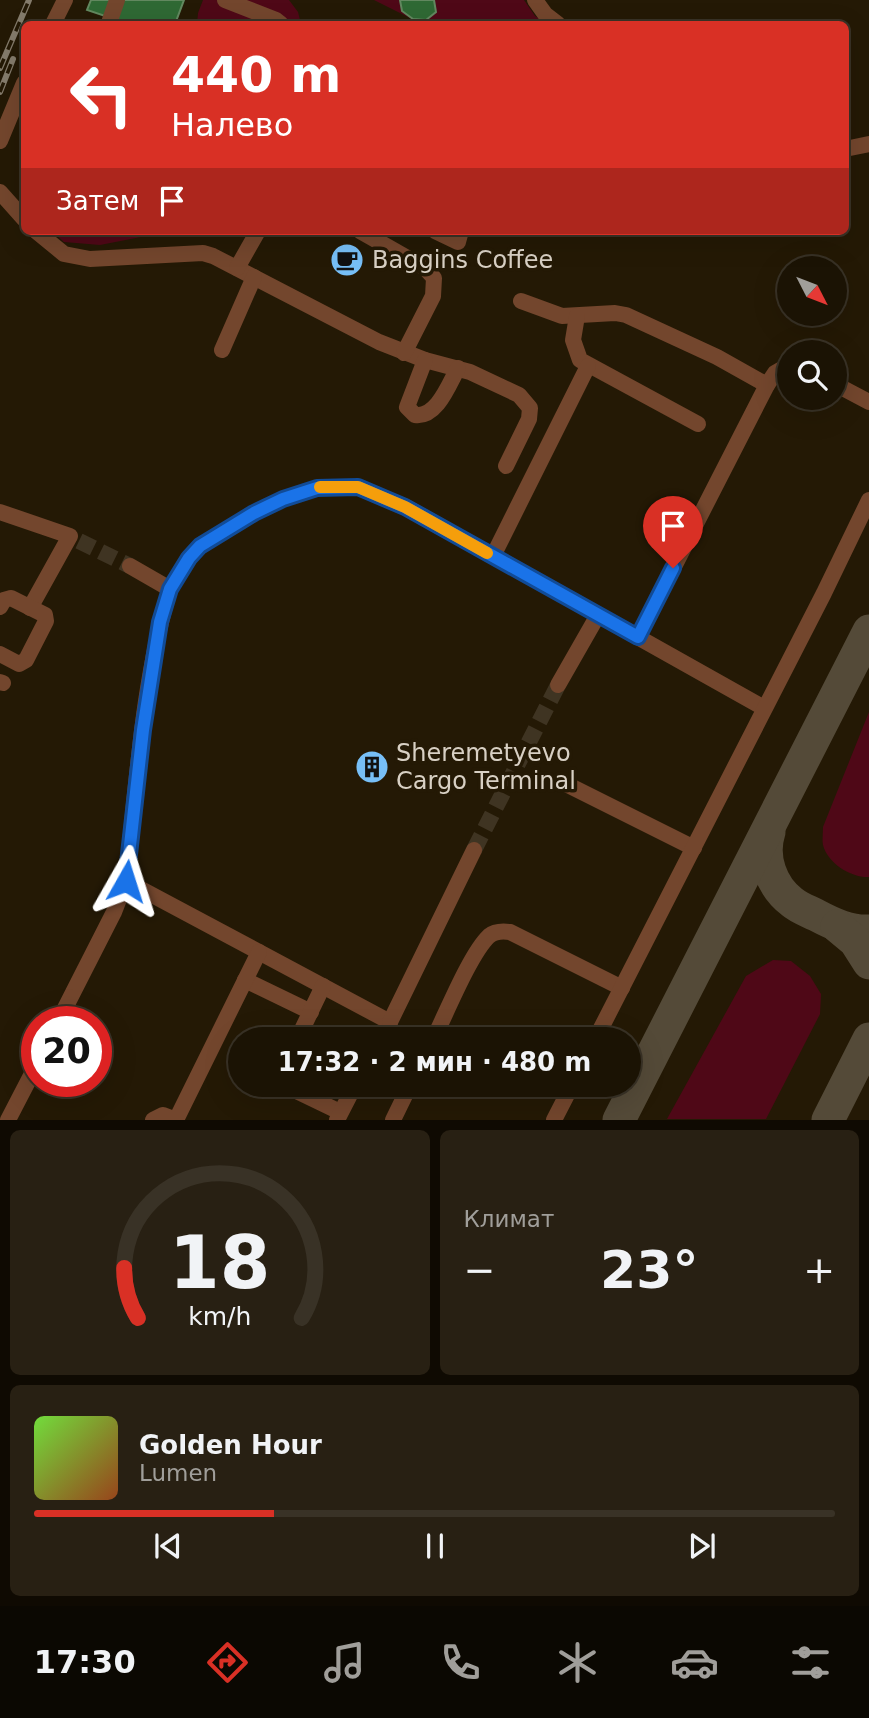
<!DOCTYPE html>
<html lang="ru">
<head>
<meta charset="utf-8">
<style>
  body { margin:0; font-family:"DejaVu Sans",sans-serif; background:#282013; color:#f1f3f6; height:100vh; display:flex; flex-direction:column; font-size:26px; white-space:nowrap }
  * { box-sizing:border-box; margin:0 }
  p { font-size:23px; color:#a09e9a }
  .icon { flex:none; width:38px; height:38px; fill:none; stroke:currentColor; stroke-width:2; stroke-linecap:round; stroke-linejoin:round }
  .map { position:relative; height:1120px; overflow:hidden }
  .panel { display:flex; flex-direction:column; gap:10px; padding:10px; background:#0f0a02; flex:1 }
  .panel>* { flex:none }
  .top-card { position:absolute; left:21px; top:21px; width:828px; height:214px; border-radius:10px; box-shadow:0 7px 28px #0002,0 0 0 2px #393226; background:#d93025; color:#fff; overflow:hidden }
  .needle { width:46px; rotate:132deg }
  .controls { position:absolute; left:777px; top:256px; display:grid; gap:14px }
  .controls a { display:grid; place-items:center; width:70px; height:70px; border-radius:50%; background:#1b1304; box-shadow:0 7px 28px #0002,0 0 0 2px #393226; font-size:35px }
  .speed { position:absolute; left:21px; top:1006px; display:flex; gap:14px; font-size:35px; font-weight:700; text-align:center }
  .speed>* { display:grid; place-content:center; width:91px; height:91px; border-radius:50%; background:#1b1304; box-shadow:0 7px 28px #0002,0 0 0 2px #393226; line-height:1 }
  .speed .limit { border:10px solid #d22; background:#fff; color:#111 }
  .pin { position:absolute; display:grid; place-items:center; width:60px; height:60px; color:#fff; margin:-72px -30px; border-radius:50% 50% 50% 0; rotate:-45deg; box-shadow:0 0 7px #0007 }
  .pin .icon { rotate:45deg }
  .me { position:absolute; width:77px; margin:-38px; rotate:6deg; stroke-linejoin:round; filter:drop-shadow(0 0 5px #0008) }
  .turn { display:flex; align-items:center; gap:24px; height:147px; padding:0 35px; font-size:32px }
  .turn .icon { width:91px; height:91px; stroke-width:2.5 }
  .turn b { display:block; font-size:49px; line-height:60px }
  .then { display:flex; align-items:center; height:66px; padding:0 35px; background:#0003; gap:14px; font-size:26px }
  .big { font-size:52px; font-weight:700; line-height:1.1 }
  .panel .widget { flex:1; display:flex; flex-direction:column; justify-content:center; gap:10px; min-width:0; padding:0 24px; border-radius:10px; background:#282013 }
  .panel .dial { align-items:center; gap:0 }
  .dial svg { height:182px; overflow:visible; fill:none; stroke:#393226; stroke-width:7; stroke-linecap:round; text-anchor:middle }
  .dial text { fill:#f1f3f6; stroke:none }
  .song { display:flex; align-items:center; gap:21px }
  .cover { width:84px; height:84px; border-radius:10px; background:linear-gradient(135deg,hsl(100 70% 55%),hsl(20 70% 35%)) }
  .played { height:7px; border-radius:4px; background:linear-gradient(90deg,#d93025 30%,#393226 30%) }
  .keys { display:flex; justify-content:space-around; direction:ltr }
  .heat { display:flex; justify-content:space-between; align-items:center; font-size:38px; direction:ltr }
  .panel .tiles { flex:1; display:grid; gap:10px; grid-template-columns:1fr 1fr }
  .widget:last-child { grid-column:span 2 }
  .trip { position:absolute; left:228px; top:1027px; width:413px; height:70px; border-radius:35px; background:#1b1304; box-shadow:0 7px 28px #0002,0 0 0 2px #393226; font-weight:700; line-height:70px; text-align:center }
  .menu { display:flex; height:112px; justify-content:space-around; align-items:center; background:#0b0802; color:#a09e9a }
  .menu .icon { width:49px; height:49px }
  .menu .current { color:#d93025 }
  .menu b { font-size:32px; color:#f1f3f6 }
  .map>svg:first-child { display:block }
  .green { fill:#4f0817 }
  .water { fill:#2f6934; stroke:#62885f; stroke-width:2 }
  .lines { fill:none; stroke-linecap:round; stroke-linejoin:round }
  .taxiway { stroke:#544a38; stroke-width:33 }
  .minor-tunnel { stroke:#3f3422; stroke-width:16; stroke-dasharray:16 8; stroke-linecap:butt }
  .minor { stroke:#73462d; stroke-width:16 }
  .rail-casing { stroke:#847b6b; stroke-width:6 }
  .rail { stroke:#241905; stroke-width:3.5; stroke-dasharray:10; stroke-linecap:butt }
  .route-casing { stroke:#114b97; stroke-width:18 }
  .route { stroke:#1a73e8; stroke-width:12 }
  .slow { stroke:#f59e0b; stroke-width:12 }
  .labels { text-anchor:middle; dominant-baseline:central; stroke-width:7; stroke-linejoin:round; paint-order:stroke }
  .poi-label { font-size:24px; fill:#d8d0c4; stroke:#241905; text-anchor:start }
</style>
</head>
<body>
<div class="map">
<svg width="869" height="1120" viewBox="0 0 869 1120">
  <rect width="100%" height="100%" fill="#241905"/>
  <!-- green -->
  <g class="green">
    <polygon points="203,0 289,0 298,12 301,24 197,24 198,13"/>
    <polygon points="374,0 524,0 535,16 547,24 422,24"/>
    <polygon points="52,231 59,231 60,236 108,231 203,231 182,237 141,237 100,245 64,242"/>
    <path d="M869,712v165c-17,1 -41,-13 -46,-32 -1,-5 0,-12 0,-18z"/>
    <polygon points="773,960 791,961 810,976 821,994 820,1014 766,1119 667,1119 746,976"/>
  </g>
  <!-- water -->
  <g class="water">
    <polygon points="91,0 184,0 175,24 129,24 87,10"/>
    <polygon points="400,0 434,0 436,12 426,20 413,19 402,11"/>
  </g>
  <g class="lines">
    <!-- taxiway -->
    <g class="taxiway">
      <path d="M769,832c-8,25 2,54 23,70 7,6 16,9 24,13 17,9 34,17 53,16"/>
      <polyline points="837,926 855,941 869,963"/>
      <polyline points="619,1120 869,631"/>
      <polyline points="828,1120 869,1039"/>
    </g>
    <!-- minor-tunnel -->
    <g class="minor-tunnel">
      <polyline points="79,541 130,566"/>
      <polyline points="474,850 558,685"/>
    </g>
    <!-- minor -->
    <g class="minor">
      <polyline points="225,0 276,20 281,24"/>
      <polyline points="535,0 545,14 558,24"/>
      <polyline points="109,23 117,0"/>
      <polyline points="53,24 65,0"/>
      <polyline points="0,141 24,83"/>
      <polyline points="845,149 869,144"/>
      <polyline points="0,192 24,219"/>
      <polyline points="36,231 64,254 90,259 203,253 213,256 379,342 425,360 470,372 519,395 530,408 529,419 506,466"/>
      <polyline points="360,231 425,268 434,278 433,296 404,353"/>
      <polyline points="435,231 458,242 461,231"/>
      <polyline points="237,268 258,231"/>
      <polyline points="521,301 562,316 615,313 626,315 717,357 767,385"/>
      <polyline points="577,316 573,340 580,360 698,424"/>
      <polyline points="222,350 254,277"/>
      <path d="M425,360l-18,47 8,8c22,3 34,-31 43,-47"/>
      <polyline points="835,384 869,402"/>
      <polyline points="0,512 70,536 30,608"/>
      <polyline points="493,556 588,366"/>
      <path d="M130,566l40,23c-28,93 -33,195 -44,292l264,141 -10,18"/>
      <polyline points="170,589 189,558 200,546 254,513 283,499 317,488 357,487 406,507 764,708"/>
      <polyline points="0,607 4,600 11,598 45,615 46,621 26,660 19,664 0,654"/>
      <polyline points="638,637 767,385 775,373 789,365"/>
      <polyline points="0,682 3,683"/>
      <polyline points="558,685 598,615"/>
      <polyline points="566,784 694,848"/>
      <polyline points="245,980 311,1012"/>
      <polyline points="58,1022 114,912 126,881"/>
      <polyline points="390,1022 474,850"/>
      <polyline points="297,1040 323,986"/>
      <path d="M433,1040c13,-26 37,-86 56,-104 6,-5 14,-5 21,-4l112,56"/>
      <polyline points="595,1040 824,593 869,500"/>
      <polyline points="284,1085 340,1112"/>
      <polyline points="8,1120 37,1064"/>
      <polyline points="153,1120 163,1115 176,1120 259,952"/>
      <polyline points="337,1120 355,1085"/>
      <polyline points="393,1120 410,1085"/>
      <polyline points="554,1120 572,1085"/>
    </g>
    <defs>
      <g id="rail">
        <polyline points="0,68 29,0"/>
        <polyline points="0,92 13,59"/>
      </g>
    </defs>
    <!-- rail casing -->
    <use href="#rail" class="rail-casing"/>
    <!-- rail -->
    <use href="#rail" class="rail"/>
  </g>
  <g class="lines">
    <defs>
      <polyline id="route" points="126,881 143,730 160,622 170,589 189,558 200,546 254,513 283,499 317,488 358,487 405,507 638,637 673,568"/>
    </defs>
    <!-- route casing -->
    <use href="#route" class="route-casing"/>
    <!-- route -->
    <use href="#route" class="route"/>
    <!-- slow -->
    <polyline class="slow" points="320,487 358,487 405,507 487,553"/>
  </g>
  <!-- icons -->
  <defs>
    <symbol id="cafe-disc" viewBox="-11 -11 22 22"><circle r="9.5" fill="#77bff7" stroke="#241905"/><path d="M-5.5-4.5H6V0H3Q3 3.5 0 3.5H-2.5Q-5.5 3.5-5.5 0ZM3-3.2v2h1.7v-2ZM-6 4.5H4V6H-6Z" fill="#111"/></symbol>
    <symbol id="building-disc" viewBox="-11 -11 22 22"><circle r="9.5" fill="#77bff7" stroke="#241905"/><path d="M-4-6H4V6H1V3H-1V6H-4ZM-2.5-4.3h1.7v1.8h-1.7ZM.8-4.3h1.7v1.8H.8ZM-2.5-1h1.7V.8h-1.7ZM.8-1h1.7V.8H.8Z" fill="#111"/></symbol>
  </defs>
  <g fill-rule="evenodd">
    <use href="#cafe-disc" x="328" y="241" width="38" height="38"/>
    <use href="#building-disc" x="353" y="748" width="38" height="38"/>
  </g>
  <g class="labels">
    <!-- poi labels -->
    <g class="poi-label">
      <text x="372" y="260">Baggins Coffee</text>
      <text x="396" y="753">Sheremetyevo<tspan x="396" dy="28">Cargo Terminal</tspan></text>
    </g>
  </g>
</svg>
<div class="controls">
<a><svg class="needle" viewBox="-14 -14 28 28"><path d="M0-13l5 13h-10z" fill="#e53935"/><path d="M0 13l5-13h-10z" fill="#a09e9a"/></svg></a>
<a><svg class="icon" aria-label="search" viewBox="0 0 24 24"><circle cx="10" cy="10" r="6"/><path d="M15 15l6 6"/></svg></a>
</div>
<div class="speed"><div class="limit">20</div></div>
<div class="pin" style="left:673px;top:568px;background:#d93025"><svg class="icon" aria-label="arrive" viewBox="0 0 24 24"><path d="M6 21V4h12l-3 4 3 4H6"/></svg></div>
<svg class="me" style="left:126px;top:881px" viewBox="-20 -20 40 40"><path d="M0-17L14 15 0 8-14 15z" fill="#1a73e8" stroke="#fff" stroke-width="4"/></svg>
<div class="trip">17:32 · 2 мин · 480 m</div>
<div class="top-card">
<div class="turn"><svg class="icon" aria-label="left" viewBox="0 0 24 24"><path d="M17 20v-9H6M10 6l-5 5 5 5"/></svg><div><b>440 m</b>Налево</div></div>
<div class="then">Затем<svg class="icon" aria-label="arrive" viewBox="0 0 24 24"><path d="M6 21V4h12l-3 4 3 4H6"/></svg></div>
</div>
</div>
<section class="panel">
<div class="tiles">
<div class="widget dial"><svg viewBox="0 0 100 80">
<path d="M14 69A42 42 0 1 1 86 69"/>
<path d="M14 69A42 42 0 0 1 8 47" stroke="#d93025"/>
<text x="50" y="56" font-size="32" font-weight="700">18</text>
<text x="50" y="72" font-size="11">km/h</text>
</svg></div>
<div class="widget"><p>Климат</p>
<div class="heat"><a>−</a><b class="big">23°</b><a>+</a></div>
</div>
<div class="widget">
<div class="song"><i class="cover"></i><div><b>Golden Hour</b><p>Lumen</p></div></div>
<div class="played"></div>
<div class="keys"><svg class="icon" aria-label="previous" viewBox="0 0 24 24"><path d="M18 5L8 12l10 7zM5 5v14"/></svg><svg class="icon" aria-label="pause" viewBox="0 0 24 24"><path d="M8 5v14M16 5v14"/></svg><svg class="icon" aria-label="next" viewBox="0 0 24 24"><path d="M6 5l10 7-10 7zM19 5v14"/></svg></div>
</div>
</div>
</section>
<nav class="menu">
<b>17:30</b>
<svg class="icon current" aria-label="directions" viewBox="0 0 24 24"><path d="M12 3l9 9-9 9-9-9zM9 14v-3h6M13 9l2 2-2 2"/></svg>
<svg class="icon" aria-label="music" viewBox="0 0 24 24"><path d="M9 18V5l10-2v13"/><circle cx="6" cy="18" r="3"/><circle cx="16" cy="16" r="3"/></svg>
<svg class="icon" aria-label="phone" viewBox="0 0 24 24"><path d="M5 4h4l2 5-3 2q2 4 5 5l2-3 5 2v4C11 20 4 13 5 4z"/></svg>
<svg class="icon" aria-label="climate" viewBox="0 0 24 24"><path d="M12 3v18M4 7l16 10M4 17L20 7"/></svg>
<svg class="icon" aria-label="car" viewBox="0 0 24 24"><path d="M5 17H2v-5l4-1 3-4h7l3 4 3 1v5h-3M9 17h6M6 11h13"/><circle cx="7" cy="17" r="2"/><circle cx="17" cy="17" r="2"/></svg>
<svg class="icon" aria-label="filters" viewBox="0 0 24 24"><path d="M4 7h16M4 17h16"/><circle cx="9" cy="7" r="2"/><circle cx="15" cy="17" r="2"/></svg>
</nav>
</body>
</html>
